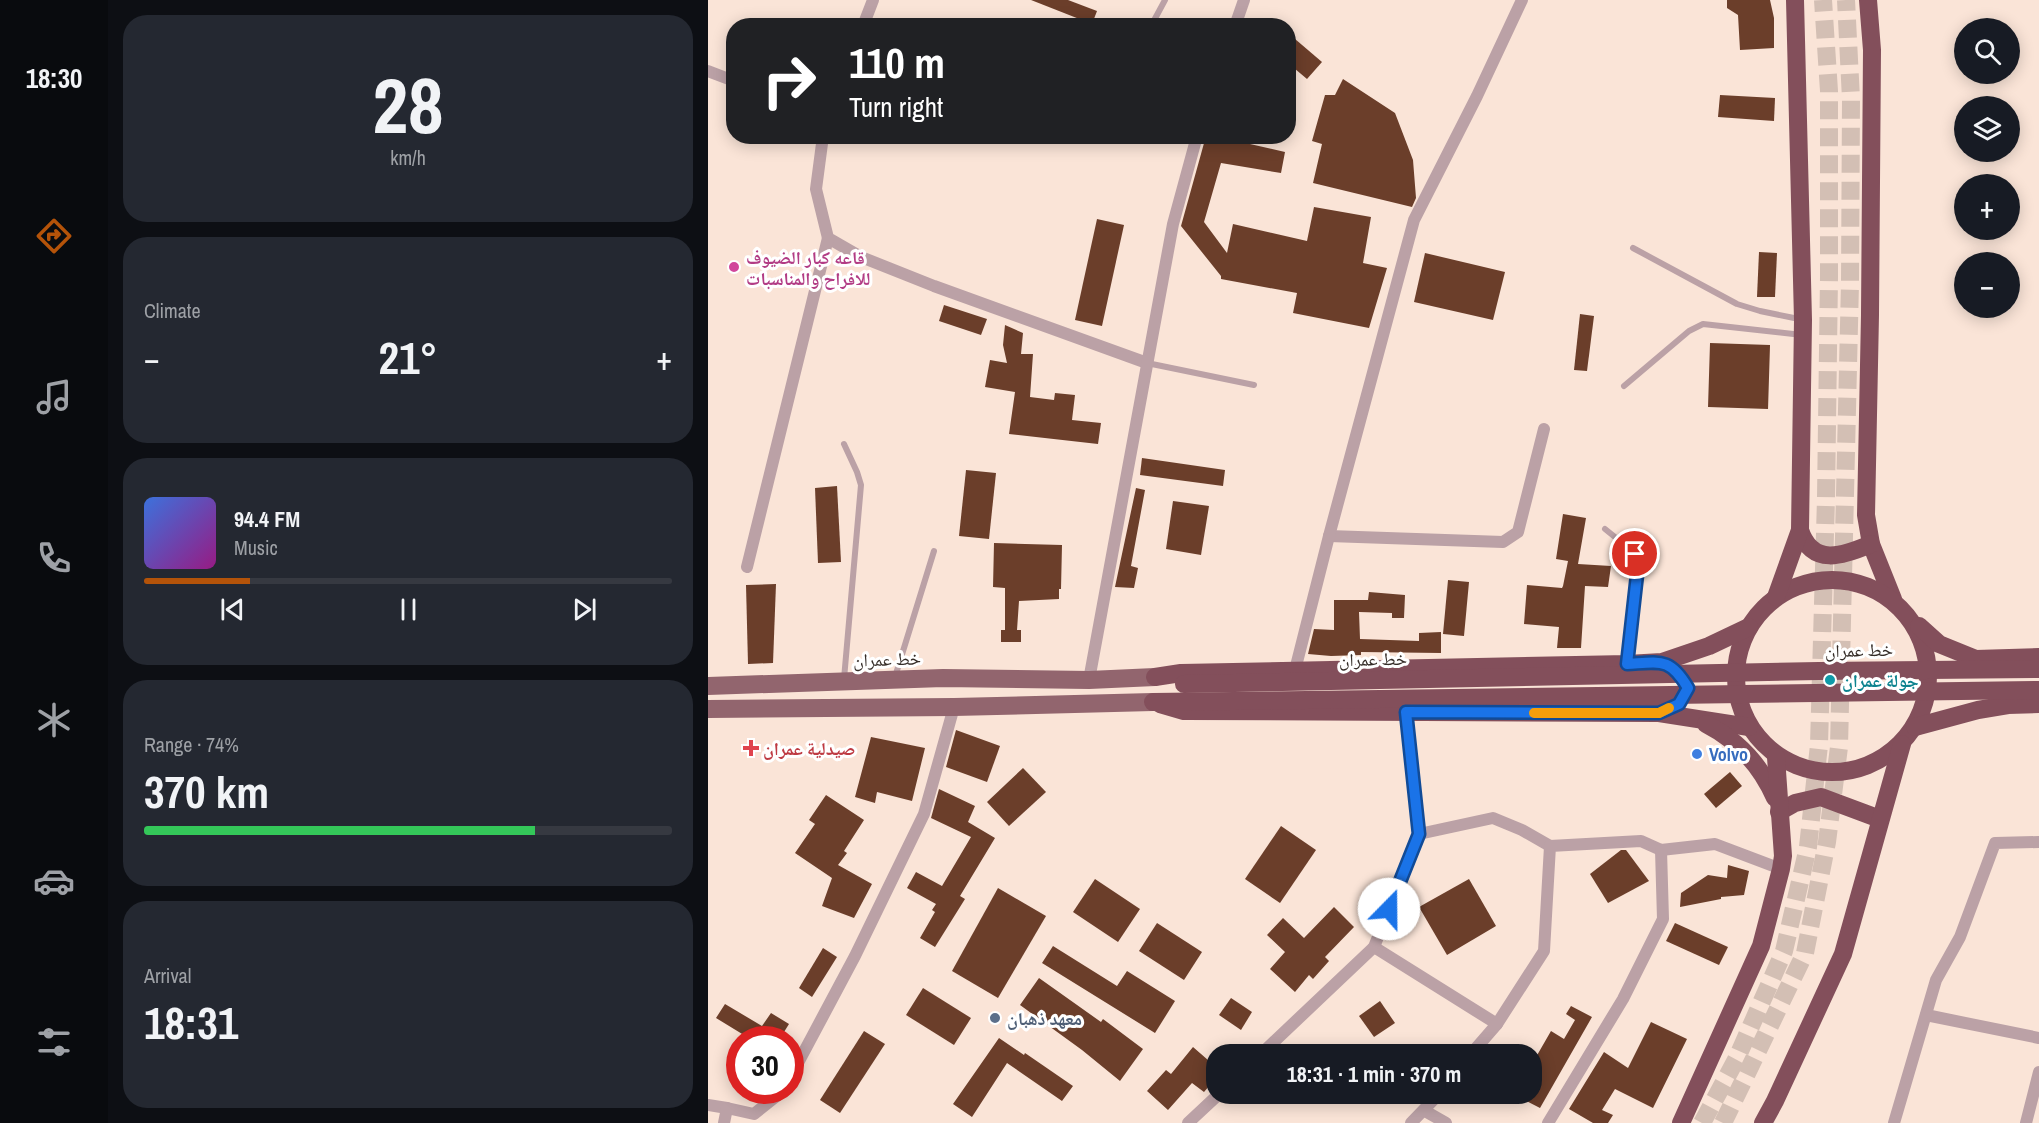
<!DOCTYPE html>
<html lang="en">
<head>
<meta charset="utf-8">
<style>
  body { margin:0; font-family:"Archivo Narrow","Noto Naskh Arabic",sans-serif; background:#242831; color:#f1f3f6; height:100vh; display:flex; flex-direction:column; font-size:22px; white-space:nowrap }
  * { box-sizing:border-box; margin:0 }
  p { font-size:20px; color:#9ea1a6 }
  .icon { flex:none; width:33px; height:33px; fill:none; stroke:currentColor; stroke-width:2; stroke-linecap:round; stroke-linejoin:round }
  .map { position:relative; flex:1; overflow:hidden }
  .drawer { display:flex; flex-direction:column; gap:15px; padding:15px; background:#0d0f14; width:600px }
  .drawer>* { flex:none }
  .banner { position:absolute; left:18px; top:18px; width:570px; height:126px; border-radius:24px; box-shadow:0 3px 15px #0003; background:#202124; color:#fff; overflow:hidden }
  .buttons { position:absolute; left:1246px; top:18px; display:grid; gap:12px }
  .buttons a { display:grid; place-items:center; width:66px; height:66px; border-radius:50%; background:#171b24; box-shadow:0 3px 15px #0003; font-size:30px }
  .speed { position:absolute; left:18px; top:1026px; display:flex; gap:12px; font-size:30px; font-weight:700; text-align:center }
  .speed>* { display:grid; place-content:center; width:78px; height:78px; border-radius:50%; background:#171b24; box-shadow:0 3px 15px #0003; line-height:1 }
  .speed .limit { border:9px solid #d22; background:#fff; color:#111 }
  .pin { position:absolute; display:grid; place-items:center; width:51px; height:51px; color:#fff; margin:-26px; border:3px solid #fff; border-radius:50%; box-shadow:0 2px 6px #0007 }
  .me { position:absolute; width:66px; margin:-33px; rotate:22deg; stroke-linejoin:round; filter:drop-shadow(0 0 4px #0008) }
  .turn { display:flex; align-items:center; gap:21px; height:126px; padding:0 24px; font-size:27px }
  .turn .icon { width:78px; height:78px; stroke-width:2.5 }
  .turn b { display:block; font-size:42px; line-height:51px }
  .big { font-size:45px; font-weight:800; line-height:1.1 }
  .drawer .card { flex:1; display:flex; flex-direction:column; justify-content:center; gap:9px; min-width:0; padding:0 21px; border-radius:24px; background:#242831 }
  .drawer .dial { align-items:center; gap:0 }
  .dial b { font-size:78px; line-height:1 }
  .song { display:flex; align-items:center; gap:18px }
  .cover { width:72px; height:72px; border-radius:9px; background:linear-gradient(135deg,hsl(220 70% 55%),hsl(310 70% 35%)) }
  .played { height:6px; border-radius:3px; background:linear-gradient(90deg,#b45309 20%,#363941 20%) }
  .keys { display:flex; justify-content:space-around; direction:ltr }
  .heat { display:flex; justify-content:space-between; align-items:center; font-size:33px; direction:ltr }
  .charge { height:9px; border-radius:4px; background:linear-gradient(90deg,#34c759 74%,#363941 0) }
  .trip { position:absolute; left:498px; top:1044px; width:336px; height:60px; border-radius:24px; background:#171b24; box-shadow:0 3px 15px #0003; font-weight:800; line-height:60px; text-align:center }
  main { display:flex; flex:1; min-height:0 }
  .tab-bar { display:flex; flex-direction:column; width:108px; justify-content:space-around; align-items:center; background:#090b0e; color:#9ea1a6 }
  .tab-bar .icon { width:42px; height:42px }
  .tab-bar .active { color:#b45309 }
  .tab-bar b { font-size:27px; color:#f1f3f6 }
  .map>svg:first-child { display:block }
  .building { fill:#6b3e2a }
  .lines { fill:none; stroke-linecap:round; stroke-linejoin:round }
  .highway-tunnel { stroke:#d3bfb4; stroke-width:18; stroke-dasharray:18 9; stroke-linecap:butt }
  .lane { stroke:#bba1a6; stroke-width:6 }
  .street { stroke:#bba1a6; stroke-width:12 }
  .primary { stroke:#92656e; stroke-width:18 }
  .highway { stroke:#834f5b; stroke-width:18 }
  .highway-bridge { stroke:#834f5b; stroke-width:18 }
  .route-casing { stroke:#114b97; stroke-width:15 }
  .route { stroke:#1a73e8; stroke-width:10 }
  .slow { stroke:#f59e0b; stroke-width:10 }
  .hotel-dot { fill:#d1479c; stroke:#fff; stroke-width:2 }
  .culture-dot { fill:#0f9aa8; stroke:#fff; stroke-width:2 }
  .health-dot { fill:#e0444e; stroke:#fff; stroke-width:2 }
  .shop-dot { fill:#3f7fe0; stroke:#fff; stroke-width:2 }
  .service-dot { fill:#5c6f8a; stroke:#fff; stroke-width:2 }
  .labels { text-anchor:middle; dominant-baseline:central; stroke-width:6; stroke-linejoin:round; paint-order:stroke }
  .hotel-label { font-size:18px; font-weight:bold; fill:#b23c85; stroke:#fff; text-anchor:start }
  .street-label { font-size:18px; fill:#352d28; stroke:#fff }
  .culture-label { font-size:18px; font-weight:bold; fill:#0d838f; stroke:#fff; text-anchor:start }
  .health-label { font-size:18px; font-weight:bold; fill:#be3a42; stroke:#fff; text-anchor:start }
  .shop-label { font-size:18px; font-weight:bold; fill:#366cbe; stroke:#fff; text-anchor:start }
  .service-label { font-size:18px; font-weight:bold; fill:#4e5e75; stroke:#fff; text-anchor:start }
</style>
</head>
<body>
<main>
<nav class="tab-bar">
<b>18:30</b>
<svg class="icon active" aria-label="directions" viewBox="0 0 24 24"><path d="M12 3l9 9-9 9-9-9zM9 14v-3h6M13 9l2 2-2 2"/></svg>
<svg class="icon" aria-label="music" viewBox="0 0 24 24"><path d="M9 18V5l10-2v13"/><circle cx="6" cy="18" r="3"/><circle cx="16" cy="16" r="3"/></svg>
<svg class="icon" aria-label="phone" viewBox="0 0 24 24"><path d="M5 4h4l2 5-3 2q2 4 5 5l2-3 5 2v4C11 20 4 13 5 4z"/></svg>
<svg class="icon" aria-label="climate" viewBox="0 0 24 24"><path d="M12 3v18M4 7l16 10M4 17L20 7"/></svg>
<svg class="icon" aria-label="car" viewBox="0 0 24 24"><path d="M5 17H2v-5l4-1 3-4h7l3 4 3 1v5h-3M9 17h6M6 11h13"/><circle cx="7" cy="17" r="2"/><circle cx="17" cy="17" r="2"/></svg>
<svg class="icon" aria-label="filters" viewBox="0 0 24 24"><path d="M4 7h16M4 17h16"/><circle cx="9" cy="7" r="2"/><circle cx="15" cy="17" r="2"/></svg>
</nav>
<section class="drawer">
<div class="card dial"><b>28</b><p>km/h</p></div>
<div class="card"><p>Climate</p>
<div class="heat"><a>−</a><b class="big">21°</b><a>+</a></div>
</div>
<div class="card">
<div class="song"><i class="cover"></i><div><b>94.4 FM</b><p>Music</p></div></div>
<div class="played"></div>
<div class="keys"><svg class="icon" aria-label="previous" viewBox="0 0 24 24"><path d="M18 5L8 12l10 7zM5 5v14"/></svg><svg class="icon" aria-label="pause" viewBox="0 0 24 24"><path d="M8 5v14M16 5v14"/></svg><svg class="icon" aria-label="next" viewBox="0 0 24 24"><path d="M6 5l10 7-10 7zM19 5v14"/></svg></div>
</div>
<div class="card"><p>Range · 74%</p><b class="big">370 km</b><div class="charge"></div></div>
<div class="card"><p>Arrival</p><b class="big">18:31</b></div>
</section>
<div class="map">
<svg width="1331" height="1123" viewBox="0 0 1331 1123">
  <rect width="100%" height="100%" fill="#fae4d7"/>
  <!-- building -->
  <g class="building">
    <polygon points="323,0 360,0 389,11 384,24"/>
    <polygon points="1019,0 1062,0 1066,18 1066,48 1032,50 1030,15 1019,8"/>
    <polygon points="580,33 614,62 599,79 580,63"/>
    <polygon points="635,79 687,113 705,160 708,198 704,207 605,183 614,144 604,141 617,95 627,95"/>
    <polygon points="1012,95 1067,98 1066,121 1010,117"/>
    <polygon points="498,136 522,136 520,139 577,152 573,173 513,163 496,222 519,253 525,224 599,241 606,207 663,217 655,263 679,268 661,328 585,313 589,293 513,279 513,276 473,226"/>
    <polygon points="389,219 416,225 394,326 367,320"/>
    <polygon points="1051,252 1069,253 1067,297 1049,297"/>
    <polygon points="717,253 797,272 785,320 706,302"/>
    <polygon points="236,305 279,319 273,335 231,321"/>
    <polygon points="872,314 886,316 879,371 866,370"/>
    <polygon points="297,325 315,333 313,354 325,354 322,397 346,400 347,393 367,395 364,420 393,423 390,444 301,434 307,392 277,387 282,360 299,363 295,345"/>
    <polygon points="1002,343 1062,345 1060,409 1000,407"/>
    <polygon points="434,458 517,470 515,486 432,475"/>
    <polygon points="258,470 288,473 281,539 251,536"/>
    <polygon points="129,486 133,562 110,563 107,488"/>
    <polygon points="428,488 437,490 423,566 430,568 426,588 407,587"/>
    <polygon points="465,501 501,506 493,555 458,549"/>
    <polygon points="855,514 878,518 870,564 903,566 900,587 877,586 873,648 849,648 851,627 816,624 819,585 854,588 855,586 860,561 848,559"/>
    <polygon points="286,543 354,545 353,589 351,589 351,599 311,601 309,630 313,630 313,642 293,642 293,630 297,630 297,588 285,587"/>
    <polygon points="740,580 761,582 756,636 735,634"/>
    <polygon points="68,584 65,663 40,664 38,585"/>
    <polygon points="661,592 697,595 696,618 684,618 684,613 651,612 652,639 711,641 711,633 733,632 733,653 653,652 653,655 623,656 600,654 606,629 626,630 626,600 660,600"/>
    <polygon points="248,730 292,746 279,782 238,767"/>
    <polygon points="163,737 217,748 204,801 169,792 167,803 147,797"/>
    <polygon points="315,768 338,792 301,826 279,802"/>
    <polygon points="1022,772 1034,786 1008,808 996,794"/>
    <polygon points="231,789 267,806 260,822 287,838 252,896 257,899 227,947 212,938 227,912 224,910 228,904 199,888 208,872 234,886 263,837 223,818"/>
    <polygon points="118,795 156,820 136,851 139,853 130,865 164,884 146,918 114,906 124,878 87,853 107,824 101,820"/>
    <polygon points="573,826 608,850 572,903 537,879"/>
    <polygon points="913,850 918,850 941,881 900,903 882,874"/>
    <polygon points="1020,865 1041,871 1036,895 1013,897 1013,899 972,907 973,893 1000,875 1019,878"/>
    <polygon points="387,879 432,909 410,942 365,912"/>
    <polygon points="761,879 788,926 739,955 711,907"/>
    <polygon points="290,888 338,916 290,998 244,971"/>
    <polygon points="626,907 646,927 617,957 621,961 605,979 601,975 587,992 562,969 577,952 559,935 575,918 596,938"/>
    <polygon points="449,923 494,952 476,980 431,951"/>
    <polygon points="967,923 1020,947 1011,965 958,941"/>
    <polygon points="345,946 409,986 419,971 467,1001 447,1033 334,963"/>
    <polygon points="115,948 129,957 104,997 91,988"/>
    <polygon points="331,978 393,1022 395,1019 435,1049 412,1081 374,1050 312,1005"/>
    <polygon points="215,988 263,1018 246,1045 198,1015"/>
    <polygon points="523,998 544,1012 533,1030 511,1015"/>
    <polygon points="672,1001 687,1023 666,1037 651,1016"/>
    <polygon points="17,1004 54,1026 63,1013 81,1024 71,1040 44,1040 8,1018"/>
    <polygon points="863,1006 884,1017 832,1108 805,1094 824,1094 824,1064 843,1031 856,1039 867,1020 858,1014"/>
    <polygon points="943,1022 979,1039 945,1108 907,1089 894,1110 905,1115 900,1123 885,1123 861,1109 896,1052 920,1068"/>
    <polygon points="156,1031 177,1044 132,1113 112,1100"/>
    <polygon points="291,1038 316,1055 317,1053 365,1086 354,1101 299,1063 264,1117 245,1104"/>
    <polygon points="485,1047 508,1067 508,1078 496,1092 484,1083 460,1110 439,1091 458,1070 463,1074"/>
  </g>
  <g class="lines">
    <!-- highway-tunnel -->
    <g class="highway-tunnel">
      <polyline points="994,1123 1029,1058 1076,951 1100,847 1111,745 1118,498 1121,277 1121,91 1115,0"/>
      <polyline points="1015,1123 1097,953 1119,842 1131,747 1142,283 1143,99 1138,0"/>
    </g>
    <!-- lane -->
    <g class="lane">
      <polyline points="443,26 457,0"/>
      <polyline points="925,248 1029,304 1052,311 1091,319"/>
      <polyline points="439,363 546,385"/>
      <polyline points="916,386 981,331 995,324 1094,335"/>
      <polyline points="897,529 928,554 930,566 919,663"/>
      <polyline points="187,677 226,551"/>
      <polyline points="136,679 153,485 149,472 136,444"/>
    </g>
    <!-- street -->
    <g class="street">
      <polyline points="155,26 165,0"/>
      <polyline points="527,26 536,0"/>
      <polyline points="0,71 26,81"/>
      <polyline points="115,136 108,189 120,238 153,257 226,286 439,363"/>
      <polyline points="621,536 795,542 810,532 836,429"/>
      <polyline points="39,567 120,238"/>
      <polyline points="587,670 621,536 706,220 769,96 814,0"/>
      <polyline points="381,680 465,224 489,136"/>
      <polyline points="711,834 785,818 814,830 842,846"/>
      <polyline points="666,947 789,1024"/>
      <polyline points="1218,1015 1331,1038"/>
      <polyline points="553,1054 666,947 711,834 698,712"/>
      <polyline points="763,1054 789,1024 836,951 842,846 933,841 953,850 1007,844 1073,869"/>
      <polyline points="82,1078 147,956 216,814 246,707"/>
      <polyline points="0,1105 19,1108"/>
      <polyline points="717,1111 738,1123"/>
      <polyline points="16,1123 19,1108 46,1114 76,1090"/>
      <polyline points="480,1123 511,1094"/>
      <polyline points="703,1123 731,1094"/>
      <polyline points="840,1123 915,999 955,919 953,850"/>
      <polyline points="1186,1123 1228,980 1252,937 1287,843 1331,842"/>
      <polyline points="1318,1123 1331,1072"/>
    </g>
    <!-- primary -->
    <g class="primary">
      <polyline points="0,686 235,678 381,680 447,677"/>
      <polyline points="0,709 246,707 445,702"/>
    </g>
    <!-- highway -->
    <g class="highway">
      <polyline points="1160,0 1164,50 1162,315 1158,515 1163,544 1185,599"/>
      <path d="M1092,530c12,37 43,26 71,14"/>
      <circle cx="1124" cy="676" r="96"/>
      <polyline points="1068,597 1092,530 1095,320 1087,0"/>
      <polyline points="1211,626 1231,644 1268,659 1331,657"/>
      <polyline points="447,677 473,673 919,664 954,662 1001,646 1041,627"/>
      <polyline points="452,704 476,711 951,713 1041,727"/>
      <path d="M998,724c31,16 55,42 69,74"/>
      <polyline points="1207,727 1270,710 1300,705 1331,704"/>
      <polyline points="1071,812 1087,803 1113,797 1172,819"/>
      <polyline points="973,1123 1053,946 1073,869 1075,856 1068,757"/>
      <polyline points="1055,1123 1067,1101 1135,954 1194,744"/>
    </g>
    <!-- highway-bridge -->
    <g class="highway-bridge">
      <polyline points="476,684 1111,671 1331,669"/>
      <polyline points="445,702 1331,690"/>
    </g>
  </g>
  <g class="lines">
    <defs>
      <path id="route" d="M681,909l30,-75 -13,-122 253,1 20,-9 9,-16c-18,-31 -28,-26 -61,-24l11,-98 -3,-12"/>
    </defs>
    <!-- route casing -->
    <use href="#route" class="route-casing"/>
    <!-- route -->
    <use href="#route" class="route"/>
    <!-- slow -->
    <polyline class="slow" points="826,713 951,713 961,708"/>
  </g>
  <!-- markers -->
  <circle class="hotel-dot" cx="26" cy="267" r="6"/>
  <circle class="culture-dot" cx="1122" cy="680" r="6"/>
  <path class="health-dot" d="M40 739h6v6h6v6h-6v6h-6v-6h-6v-6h6z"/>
  <circle class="shop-dot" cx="989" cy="754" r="6"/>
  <circle class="service-dot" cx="287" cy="1018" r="6"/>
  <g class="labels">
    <!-- hotel labels -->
    <g class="hotel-label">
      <text x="38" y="257">قاعه كبار الضيوف<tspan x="38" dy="21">للافراح والمناسبات</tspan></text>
    </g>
    <!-- street labels -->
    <g class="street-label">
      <text transform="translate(1151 650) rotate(-1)">خط عمران</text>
      <text transform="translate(179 659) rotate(-2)">خط عمران</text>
      <text transform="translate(665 659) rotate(-1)">خط عمران</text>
    </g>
    <!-- culture labels -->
    <g class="culture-label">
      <text x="1134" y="680">جولة عمران</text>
    </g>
    <!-- health labels -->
    <g class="health-label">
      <text x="55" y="748">صيدلية عمران</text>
    </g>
    <!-- shop labels -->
    <g class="shop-label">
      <text x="1001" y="754">Volvo</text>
    </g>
    <!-- service labels -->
    <g class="service-label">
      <text x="299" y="1018">معهد ذهبان</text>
    </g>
  </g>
</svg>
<div class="buttons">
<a><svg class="icon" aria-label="search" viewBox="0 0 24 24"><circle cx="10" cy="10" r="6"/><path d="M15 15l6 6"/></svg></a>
<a><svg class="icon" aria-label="layers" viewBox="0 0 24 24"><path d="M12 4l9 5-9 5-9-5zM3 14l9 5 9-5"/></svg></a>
<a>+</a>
<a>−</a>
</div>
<div class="speed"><div class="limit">30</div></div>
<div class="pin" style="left:927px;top:554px;background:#d93025"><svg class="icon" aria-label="arrive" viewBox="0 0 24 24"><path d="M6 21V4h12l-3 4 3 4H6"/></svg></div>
<svg class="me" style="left:681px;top:909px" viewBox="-20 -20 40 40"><circle r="19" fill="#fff"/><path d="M0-13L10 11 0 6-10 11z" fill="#1a73e8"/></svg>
<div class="trip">18:31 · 1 min · 370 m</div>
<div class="banner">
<div class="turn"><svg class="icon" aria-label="right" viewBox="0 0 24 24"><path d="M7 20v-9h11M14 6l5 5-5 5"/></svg><div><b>110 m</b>Turn right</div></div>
</div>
</div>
</main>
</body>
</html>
